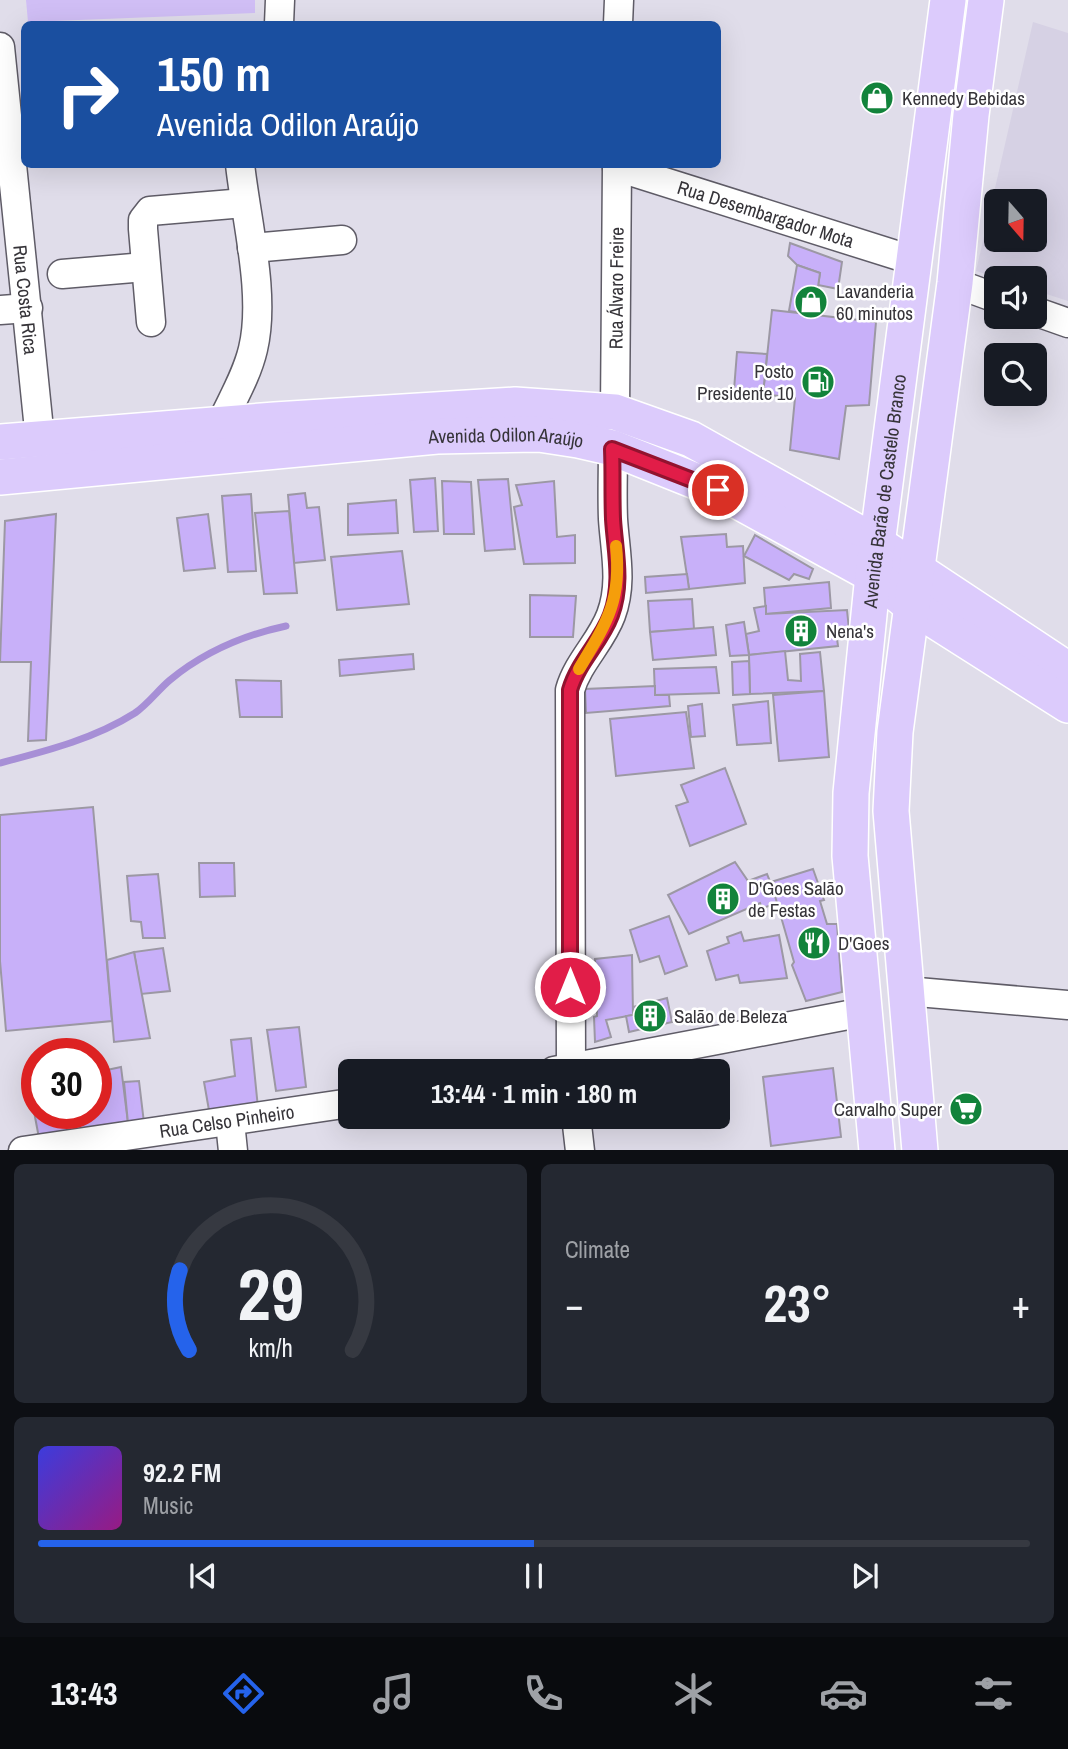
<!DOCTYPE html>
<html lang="en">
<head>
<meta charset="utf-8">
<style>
  body { margin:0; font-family:"Archivo Narrow",sans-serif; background:#242831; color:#f1f3f6; height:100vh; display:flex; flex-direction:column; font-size:26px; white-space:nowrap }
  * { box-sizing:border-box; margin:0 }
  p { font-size:23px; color:#9ea1a6 }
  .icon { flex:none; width:38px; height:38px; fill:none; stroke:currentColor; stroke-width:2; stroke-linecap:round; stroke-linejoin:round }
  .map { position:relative; height:1150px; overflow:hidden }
  .drawer { display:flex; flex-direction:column; gap:14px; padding:14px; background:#0d0f14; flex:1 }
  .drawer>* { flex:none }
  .banner { position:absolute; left:21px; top:21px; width:700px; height:147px; border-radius:10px; box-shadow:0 7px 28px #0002; background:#1a4fa0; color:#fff; overflow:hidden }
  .needle { width:46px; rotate:160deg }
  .controls { position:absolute; left:984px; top:189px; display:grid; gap:14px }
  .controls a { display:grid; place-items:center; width:63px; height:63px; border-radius:10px; background:#171b24; box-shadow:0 7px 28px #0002; font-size:35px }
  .speed { position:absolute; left:21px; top:1038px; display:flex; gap:14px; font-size:35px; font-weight:700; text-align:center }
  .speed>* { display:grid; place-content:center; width:91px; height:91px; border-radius:50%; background:#171b24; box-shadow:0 7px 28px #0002; line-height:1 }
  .speed .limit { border:10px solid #d22; background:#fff; color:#111 }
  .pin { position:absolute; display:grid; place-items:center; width:60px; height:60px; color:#fff; margin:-30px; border:4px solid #fff; border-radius:50%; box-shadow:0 2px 7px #0007 }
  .me { position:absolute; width:77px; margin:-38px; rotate:0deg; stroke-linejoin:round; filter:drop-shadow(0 0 5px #0008) }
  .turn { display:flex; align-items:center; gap:24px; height:147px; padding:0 21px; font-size:32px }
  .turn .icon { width:91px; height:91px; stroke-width:2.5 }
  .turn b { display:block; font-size:49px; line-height:60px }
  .big { font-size:52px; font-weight:700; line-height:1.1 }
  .drawer .card { flex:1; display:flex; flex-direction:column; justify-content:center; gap:10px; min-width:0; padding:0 24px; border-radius:10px; background:#242831 }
  .drawer .dial { align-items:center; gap:0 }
  .dial svg { height:182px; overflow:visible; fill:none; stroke:#363941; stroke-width:7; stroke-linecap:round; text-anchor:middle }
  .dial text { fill:#f1f3f6; stroke:none }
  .song { display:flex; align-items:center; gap:21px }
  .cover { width:84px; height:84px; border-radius:10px; background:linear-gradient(135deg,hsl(240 70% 55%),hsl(310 70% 35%)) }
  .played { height:7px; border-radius:4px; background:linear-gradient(90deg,#2563eb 50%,#363941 50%) }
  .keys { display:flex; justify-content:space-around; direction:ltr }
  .heat { display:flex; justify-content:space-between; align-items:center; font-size:38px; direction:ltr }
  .drawer .tiles { flex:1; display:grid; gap:14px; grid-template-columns:1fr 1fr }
  .card:last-child { grid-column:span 2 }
  .trip { position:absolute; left:338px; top:1059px; width:392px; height:70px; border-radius:10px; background:#171b24; box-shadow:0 7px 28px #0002; font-weight:700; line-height:70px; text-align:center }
  .tabs { display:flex; height:112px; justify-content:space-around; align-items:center; background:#090b0e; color:#9ea1a6 }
  .tabs .icon { width:49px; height:49px }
  .tabs .current { color:#2563eb }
  .tabs b { font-size:32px; color:#f1f3f6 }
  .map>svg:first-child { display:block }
  .built { fill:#d6d1e4; fill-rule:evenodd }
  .green { fill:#d0bef5 }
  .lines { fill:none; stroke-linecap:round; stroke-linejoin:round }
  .stream { stroke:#a78fd6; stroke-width:7 }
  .building { fill:#c8b0f9; stroke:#9c98a4; stroke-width:2 }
  .minor-casing { stroke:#5f5c67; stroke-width:31 }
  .major-casing { stroke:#fff; stroke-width:38 }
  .minor { stroke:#fff; stroke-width:28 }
  .major { stroke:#dccbfc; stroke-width:35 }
  .route-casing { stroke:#92132f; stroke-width:18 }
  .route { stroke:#e11d48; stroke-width:12 }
  .slow { stroke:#f59e0b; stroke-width:12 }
  .labels { text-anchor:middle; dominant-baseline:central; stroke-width:5; stroke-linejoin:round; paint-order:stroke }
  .poi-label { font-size:19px; fill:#363439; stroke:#fff; text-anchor:start }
  .street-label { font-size:19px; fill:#363439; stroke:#fff }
</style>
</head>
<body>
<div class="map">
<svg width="1068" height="1151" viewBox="0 0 1068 1151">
  <rect width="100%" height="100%" fill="#e0ddea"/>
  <!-- built -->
  <path class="built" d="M1033,22l35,11v268l-34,-11v-12h-36l-22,-7zM996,201h38v39h-38z"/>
  <!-- green -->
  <polygon class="green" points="26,0 255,0 255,13 28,22"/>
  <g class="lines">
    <!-- stream -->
    <path class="stream" d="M0,763c46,-12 94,-24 135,-50 13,-9 23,-23 35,-33 34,-28 74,-45 116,-54"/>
  </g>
  <!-- building -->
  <g class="building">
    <polygon points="790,243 842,262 838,289 818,285 820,273 797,265 788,256"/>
    <polygon points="797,265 820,273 814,315 789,311"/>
    <polygon points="772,310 876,322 869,405 846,406 839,459 790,450 795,398 763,394"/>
    <polygon points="737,352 767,354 763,394 734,390"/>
    <polygon points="435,478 438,531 414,532 410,480"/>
    <polygon points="508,479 515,549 485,551 478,480"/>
    <polygon points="442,481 471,482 474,534 444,534"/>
    <polygon points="554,481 557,537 575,535 575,563 524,564 514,507 522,505 516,485"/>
    <polygon points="305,493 307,508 319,507 325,560 294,563 288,495"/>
    <polygon points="251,494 256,571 228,572 222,496"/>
    <polygon points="396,500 398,533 348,535 348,504"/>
    <polygon points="289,511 297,593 264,594 255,513"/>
    <polygon points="56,514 46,740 28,741 31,662 0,662 5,521"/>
    <polygon points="208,514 215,568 184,571 177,518"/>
    <polygon points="726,534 727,547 743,546 745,583 689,589 681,537"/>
    <polygon points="755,535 813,569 809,579 794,574 789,580 744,556"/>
    <polygon points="402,551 409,604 337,610 331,557"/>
    <polygon points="687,574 689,589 646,593 645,577"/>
    <polygon points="829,582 831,608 766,614 764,588"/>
    <polygon points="530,595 576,596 573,637 530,637"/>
    <polygon points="692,599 694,629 650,632 648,601"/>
    <polygon points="766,606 766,614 847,610 849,630 836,631 838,646 749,655 746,634 759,631 754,608"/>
    <polygon points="744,622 749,655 730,656 726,625"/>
    <polygon points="713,627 716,655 653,660 650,632"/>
    <polygon points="785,651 788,680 801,681 800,654 820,652 824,691 750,694 749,655"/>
    <polygon points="413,654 414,669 340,676 339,660"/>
    <polygon points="749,661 750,694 733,695 732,662"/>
    <polygon points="716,667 719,693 655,695 654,669"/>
    <polygon points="236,680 281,681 282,717 240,717"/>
    <polygon points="655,686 655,695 669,695 670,706 586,713 585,689"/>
    <polygon points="824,691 829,757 779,761 773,695"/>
    <polygon points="768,701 771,743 737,745 733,705"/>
    <polygon points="702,704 705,736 691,737 688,706"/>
    <polygon points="686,712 694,768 616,776 610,719"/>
    <polygon points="725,768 746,824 690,846 676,806 688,802 681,785"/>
    <polygon points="93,807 112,1021 6,1031 0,961 0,815"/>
    <polygon points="735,862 748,881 767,874 779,903 762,908 760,903 689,934 668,895"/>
    <polygon points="199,863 234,863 235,896 200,897"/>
    <polygon points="813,869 824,900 820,901 827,924 837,924 842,992 806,1001 792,965 794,962 771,882"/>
    <polygon points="158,874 165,938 143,938 141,922 131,921 127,876"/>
    <polygon points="669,916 687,966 665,974 659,956 640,962 630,930"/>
    <polygon points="741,932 744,941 779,935 787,978 740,983 738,975 716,980 707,951 729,943 727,937"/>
    <polygon points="163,948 170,991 141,994 134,952"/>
    <polygon points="134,952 150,1038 114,1042 107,960"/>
    <polygon points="632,955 633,1015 606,1020 611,1037 595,1042 594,1017 597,1016 595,959"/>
    <polygon points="667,998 672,1022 629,1032 626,1016 633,1015 633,1007"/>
    <polygon points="299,1027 306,1087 276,1091 267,1030"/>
    <polygon points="251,1038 258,1108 210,1116 204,1082 235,1076 231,1040"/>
    <polygon points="121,1067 128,1123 39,1138 32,1101 37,1100 37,1113 96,1113 96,1088 105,1086 102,1071"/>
    <polygon points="833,1068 841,1137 771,1146 763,1077"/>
    <polygon points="139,1081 144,1123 128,1123 124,1082"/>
  </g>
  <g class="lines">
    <defs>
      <g id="minor">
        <polyline points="279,24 280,0"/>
        <polyline points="618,24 619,0"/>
        <path id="s1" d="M0,47l42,412"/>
        <path id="s2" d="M617,167l298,94"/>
        <polyline points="252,248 342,240"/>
        <polyline points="62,274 145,267"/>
        <polyline points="955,283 996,298"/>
        <polyline points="0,310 28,308"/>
        <polyline points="1034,311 1068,323"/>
        <polyline points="151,322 143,229 143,220 150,211 244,203"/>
        <path id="s3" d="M615,412l2,-248"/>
        <path d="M221,424c11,-24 26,-49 32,-75 13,-54 -7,-129 -13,-185"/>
        <polyline points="906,991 1068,1005"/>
        <polyline points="554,1071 864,1012"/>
        <path d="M571,1071l-1,-381c8,-28 31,-48 41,-75 12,-32 4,-64 2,-96 -1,-24 0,-47 0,-71"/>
        <polyline points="576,1116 580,1151"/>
        <polyline points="230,1122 233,1151"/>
        <path id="s4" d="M23,1151l327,-48"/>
      </g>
      <g id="major">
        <polyline points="0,442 275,420 515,405 615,412 691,439 878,544 1068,670"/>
        <path id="s5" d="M0,477l437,-41 102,-2 39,6 35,8 105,42 155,85 39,31 156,99"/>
        <path id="s6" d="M877,1151l-27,-295 1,-63 22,-218 75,-575"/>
        <polyline points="920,1151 891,811 895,732 955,283 971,115 986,0"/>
      </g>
    </defs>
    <!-- minor casing -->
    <use href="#minor" class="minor-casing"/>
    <!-- major casing -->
    <use href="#major" class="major-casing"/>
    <!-- minor -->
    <use href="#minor" class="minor"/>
    <!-- major -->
    <use href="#major" class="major"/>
  </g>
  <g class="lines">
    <defs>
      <path id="route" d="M570,987v-297c8,-28 31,-48 41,-75 12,-32 4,-64 2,-96 -1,-24 0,-47 -1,-70l106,41"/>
    </defs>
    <!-- route casing -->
    <use href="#route" class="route-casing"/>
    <!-- route -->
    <use href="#route" class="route"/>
    <!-- slow -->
    <path class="slow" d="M579,669c27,-45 43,-68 37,-123"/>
  </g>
  <!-- icons -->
  <defs>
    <symbol id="shop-disc" viewBox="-11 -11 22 22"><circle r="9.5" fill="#12833b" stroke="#fff"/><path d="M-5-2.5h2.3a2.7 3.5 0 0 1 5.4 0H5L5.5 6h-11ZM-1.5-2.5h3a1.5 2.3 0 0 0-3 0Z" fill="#fff"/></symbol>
    <symbol id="fuel-disc" viewBox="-11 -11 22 22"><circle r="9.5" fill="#12833b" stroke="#fff"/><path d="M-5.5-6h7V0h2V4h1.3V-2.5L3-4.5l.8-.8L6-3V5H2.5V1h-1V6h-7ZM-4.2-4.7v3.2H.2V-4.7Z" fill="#fff"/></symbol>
    <symbol id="building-disc" viewBox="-11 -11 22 22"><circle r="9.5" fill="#12833b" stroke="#fff"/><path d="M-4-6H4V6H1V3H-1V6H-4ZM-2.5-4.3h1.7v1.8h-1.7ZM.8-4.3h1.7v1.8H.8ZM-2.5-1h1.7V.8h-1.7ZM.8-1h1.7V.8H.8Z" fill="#fff"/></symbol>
    <symbol id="restaurant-disc" viewBox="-11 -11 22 22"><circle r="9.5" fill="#12833b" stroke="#fff"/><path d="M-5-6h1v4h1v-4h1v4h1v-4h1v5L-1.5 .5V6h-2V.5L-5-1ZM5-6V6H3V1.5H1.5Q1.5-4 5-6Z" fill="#fff"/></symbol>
    <symbol id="supermarket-disc" viewBox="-11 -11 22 22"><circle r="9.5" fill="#12833b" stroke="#fff"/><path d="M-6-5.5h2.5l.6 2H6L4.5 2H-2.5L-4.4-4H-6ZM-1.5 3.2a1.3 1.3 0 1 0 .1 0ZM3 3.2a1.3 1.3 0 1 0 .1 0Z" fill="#fff"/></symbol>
  </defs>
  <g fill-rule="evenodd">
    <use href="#shop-disc" x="858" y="79" width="38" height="38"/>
    <use href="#shop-disc" x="792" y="283" width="38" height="38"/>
    <use href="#fuel-disc" x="799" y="363" width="38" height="38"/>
    <use href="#building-disc" x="782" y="612" width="38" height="38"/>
    <use href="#building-disc" x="704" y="880" width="38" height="38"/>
    <use href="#restaurant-disc" x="795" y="924" width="38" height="38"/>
    <use href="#building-disc" x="631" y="997" width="38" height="38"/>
    <use href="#supermarket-disc" x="947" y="1090" width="38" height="38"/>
  </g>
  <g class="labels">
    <!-- poi labels -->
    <g class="poi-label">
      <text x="902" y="98">Kennedy Bebidas</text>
      <text x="836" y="291">Lavanderia<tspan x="836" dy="22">60 minutos</tspan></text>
      <text x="794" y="371" text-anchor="end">Posto<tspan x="794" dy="22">Presidente 10</tspan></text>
      <text x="826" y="631">Nena's</text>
      <text x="748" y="888">D'Goes Salão<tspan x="748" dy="22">de Festas</tspan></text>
      <text x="838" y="943">D'Goes</text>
      <text x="674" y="1016">Salão de Beleza</text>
      <text x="942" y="1109" text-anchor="end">Carvalho Super</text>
    </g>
    <!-- street labels -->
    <g class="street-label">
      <text stroke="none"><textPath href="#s2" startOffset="156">Rua Desembargador Mota</textPath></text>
      <text stroke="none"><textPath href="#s3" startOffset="124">Rua Álvaro Freire</textPath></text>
      <text stroke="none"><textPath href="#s1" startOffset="254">Rua Costa Rica</textPath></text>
      <text stroke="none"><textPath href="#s5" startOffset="508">Avenida Odilon Araújo</textPath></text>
      <text stroke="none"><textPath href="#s6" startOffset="663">Avenida Barão de Castelo Branco</textPath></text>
      <text stroke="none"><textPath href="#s4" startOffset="206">Rua Celso Pinheiro</textPath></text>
    </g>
  </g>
</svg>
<div class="controls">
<a><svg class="needle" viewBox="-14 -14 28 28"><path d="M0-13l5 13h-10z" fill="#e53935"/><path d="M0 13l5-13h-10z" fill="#9ea1a6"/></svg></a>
<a><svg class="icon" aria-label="sound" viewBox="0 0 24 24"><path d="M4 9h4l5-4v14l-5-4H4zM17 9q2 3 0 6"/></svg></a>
<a><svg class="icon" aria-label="search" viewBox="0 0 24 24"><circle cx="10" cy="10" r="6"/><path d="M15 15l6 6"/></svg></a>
</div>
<div class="speed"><div class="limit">30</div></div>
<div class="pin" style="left:718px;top:490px;background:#d93025"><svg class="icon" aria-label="arrive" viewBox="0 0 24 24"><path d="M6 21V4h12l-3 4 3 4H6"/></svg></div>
<svg class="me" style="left:570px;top:987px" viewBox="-20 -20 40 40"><circle r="17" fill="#e11d48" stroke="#fff" stroke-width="3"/><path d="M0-11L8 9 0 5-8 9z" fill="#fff"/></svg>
<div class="trip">13:44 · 1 min · 180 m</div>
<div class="banner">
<div class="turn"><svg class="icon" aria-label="right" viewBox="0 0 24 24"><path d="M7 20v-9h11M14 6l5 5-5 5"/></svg><div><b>150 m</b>Avenida Odilon Araújo</div></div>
</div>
</div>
<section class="drawer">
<div class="tiles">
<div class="card dial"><svg viewBox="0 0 100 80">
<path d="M14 69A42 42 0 1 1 86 69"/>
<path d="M14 69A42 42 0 0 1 10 34" stroke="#2563eb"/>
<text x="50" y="56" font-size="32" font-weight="700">29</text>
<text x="50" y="72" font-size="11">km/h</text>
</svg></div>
<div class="card"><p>Climate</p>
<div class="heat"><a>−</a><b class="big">23°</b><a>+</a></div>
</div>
<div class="card">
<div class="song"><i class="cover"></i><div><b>92.2 FM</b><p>Music</p></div></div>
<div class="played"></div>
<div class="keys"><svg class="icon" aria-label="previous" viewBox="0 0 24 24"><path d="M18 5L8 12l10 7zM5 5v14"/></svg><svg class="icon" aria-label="pause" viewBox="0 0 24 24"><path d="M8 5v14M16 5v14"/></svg><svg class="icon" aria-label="next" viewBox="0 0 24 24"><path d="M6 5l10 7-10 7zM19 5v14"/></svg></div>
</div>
</div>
</section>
<nav class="tabs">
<b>13:43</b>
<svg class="icon current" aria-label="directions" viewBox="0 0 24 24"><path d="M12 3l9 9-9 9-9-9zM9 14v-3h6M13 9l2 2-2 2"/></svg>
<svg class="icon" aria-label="music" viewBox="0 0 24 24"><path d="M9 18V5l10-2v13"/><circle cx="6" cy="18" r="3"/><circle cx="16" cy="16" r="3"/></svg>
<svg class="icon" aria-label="phone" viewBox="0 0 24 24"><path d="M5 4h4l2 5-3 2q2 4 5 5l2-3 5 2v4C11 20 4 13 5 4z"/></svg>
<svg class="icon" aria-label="climate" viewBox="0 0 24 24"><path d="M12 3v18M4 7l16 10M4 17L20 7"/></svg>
<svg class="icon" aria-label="car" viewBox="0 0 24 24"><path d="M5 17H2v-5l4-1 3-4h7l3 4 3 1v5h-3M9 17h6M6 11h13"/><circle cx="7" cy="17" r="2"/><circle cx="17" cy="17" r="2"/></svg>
<svg class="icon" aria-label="filters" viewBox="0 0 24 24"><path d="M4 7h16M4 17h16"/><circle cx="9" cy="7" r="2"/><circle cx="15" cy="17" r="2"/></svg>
</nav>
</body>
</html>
